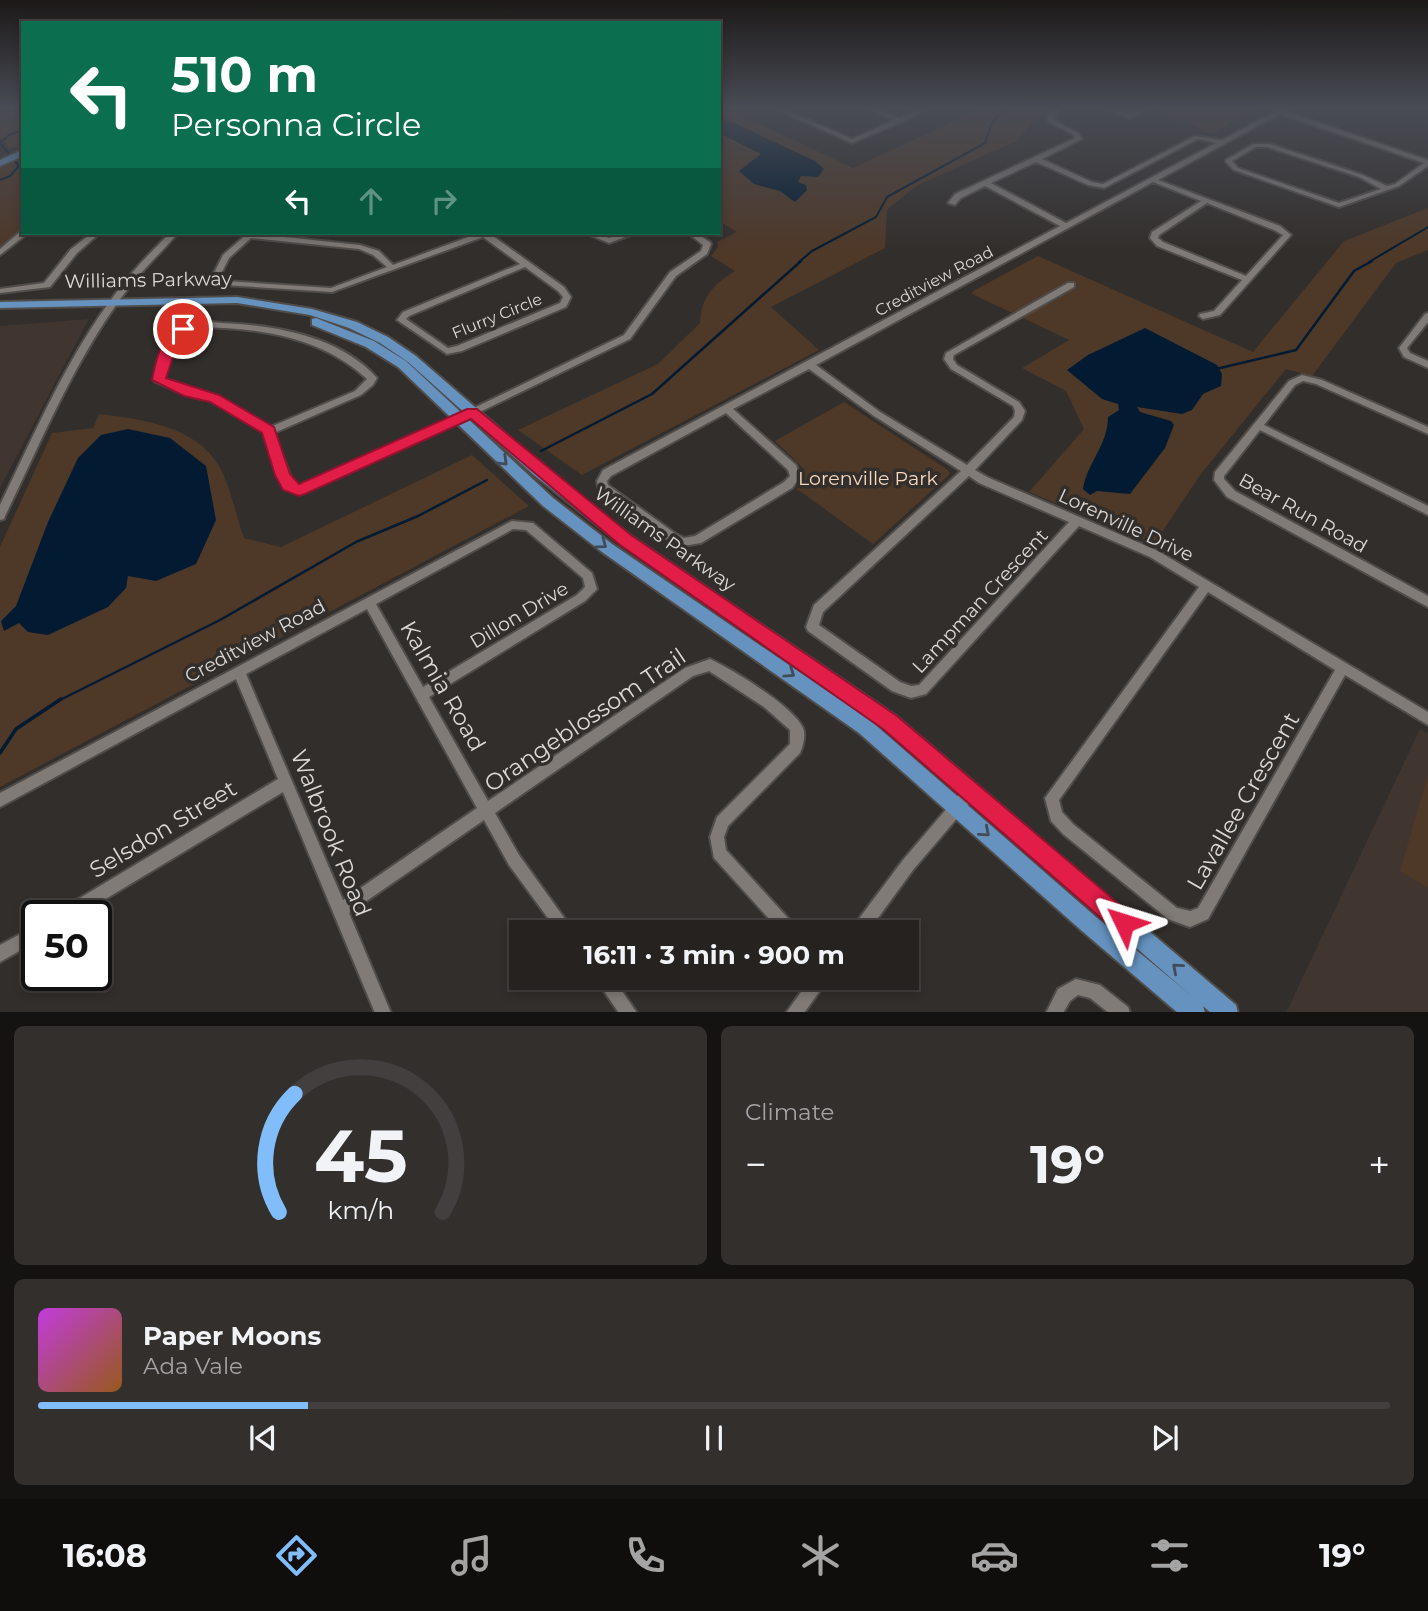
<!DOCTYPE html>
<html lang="en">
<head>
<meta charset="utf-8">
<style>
  body { margin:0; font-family:Montserrat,sans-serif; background:#322f2d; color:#f1f3f6; height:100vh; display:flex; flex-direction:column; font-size:26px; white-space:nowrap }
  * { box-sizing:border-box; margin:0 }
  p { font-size:23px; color:#a4a4a5 }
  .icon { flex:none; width:38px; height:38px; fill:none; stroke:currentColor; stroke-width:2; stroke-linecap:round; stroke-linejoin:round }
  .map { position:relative; height:1012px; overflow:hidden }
  .side { display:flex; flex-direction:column; gap:14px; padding:14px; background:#151312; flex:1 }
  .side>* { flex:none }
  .top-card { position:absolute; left:21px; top:21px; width:700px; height:214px; border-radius:0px; box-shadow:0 4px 10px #0003,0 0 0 2px #423f3e; background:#0b6e4f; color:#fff; overflow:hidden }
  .speed { position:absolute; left:21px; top:900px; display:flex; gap:14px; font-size:35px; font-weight:700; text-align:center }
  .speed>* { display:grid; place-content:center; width:91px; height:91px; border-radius:50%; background:#262220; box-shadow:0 4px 10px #0003,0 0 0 2px #423f3e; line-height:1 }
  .speed .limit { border:4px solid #111; border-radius:10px; background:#fff; color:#111 }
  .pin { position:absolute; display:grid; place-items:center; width:60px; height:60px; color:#fff; margin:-30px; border:4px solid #fff; border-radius:50%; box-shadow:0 2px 7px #0007 }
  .me { position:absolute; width:77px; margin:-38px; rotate:311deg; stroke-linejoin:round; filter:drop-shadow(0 0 5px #0008) }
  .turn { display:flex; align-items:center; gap:24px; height:147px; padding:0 35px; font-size:32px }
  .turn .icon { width:91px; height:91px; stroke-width:2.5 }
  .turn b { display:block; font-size:49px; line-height:60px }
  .lanes { display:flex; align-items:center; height:66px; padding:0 35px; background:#0003; justify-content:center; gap:35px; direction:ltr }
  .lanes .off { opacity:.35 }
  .big { font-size:52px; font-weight:700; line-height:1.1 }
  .side .card { flex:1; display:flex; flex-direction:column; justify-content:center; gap:10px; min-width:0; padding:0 24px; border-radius:10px; background:#322f2d }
  .side .dial { align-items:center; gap:0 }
  .dial svg { height:182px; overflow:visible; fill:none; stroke:#423f3e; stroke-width:7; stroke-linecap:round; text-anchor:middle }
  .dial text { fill:#f1f3f6; stroke:none }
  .song { display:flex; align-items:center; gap:21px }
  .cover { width:84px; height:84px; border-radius:10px; background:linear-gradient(135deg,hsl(290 70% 55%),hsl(30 70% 35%)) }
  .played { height:7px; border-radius:4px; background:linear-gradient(90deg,#80bdfa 20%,#423f3e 20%) }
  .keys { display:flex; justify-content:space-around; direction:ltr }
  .heat { display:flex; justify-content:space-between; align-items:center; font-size:38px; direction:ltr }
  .side .tiles { flex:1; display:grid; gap:14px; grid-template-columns:1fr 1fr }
  .card:last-child { grid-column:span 2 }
  .trip { position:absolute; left:509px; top:920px; width:410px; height:70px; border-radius:0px; background:#262220; box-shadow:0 4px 10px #0003,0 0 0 2px #423f3e; font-weight:700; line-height:70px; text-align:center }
  .tabs { display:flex; height:112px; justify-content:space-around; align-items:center; background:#0f0e0d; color:#a4a4a5 }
  .tabs .icon { width:49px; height:49px }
  .tabs .on { color:#80bdfa }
  .tabs b { font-size:32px; color:#f1f3f6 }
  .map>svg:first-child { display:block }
  .built { fill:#40362f }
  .green { fill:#4e3828 }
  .water { fill:#031b32 }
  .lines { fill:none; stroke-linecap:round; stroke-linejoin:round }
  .stream-far2 { stroke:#031b32; stroke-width:2 }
  .stream-far1 { stroke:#031b32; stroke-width:2.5 }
  .stream { stroke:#031b32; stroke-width:3.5 }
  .minor-casing { stroke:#504c4a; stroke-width:4 }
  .major-casing { stroke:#504c4a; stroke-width:4 }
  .minor { fill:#807b77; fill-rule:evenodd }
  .major { fill:#6592be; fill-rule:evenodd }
  .oneway { stroke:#414c57 }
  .route { fill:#e11d48; stroke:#92132f; stroke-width:2 }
  .labels { text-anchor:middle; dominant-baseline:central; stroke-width:7; stroke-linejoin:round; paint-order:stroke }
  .far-street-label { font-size:16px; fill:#dbd8d6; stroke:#322e2b }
  .street-label { font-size:19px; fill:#dbd8d6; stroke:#322e2b }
  .park-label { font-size:19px; fill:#fad8bf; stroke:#322e2b }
  .near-street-label { font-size:23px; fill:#dbd8d6; stroke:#322e2b }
</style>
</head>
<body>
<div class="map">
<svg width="1428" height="1013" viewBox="0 0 1428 1013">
  <rect width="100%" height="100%" fill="#322e2b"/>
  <!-- built -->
  <g class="built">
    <polygon points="89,319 76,343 0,488 0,326"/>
    <polygon points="1420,729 1428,734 1428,1012 1286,1013"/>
  </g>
  <!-- green -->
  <g class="green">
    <path d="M719,109h9l125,59 127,-59h73l-19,12 -18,20 -100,45 -29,24 -2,38 -114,59 48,43 -237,125 -64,-45 140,-66 42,-41c2,-28 13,-38 35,-52l-24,-15 7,-9 -1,-5 20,-10 -18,-11z"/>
    <polygon points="1155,109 1257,109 1211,134"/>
    <polygon points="23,110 23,145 10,148 0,135 0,115"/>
    <polygon points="23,158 23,226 0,248 0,168"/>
    <polygon points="1428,208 1428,250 1396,263 1312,376 1286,369 1201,474 1154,544 1029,492 1084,429 1066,391 1022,368 1069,340 972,294 973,291 1038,256 1253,352 1344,241"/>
    <polygon points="844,402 948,470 950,474 873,544 797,489 805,480 804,469 775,441"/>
    <path d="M99,414c42,5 97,12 120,52 12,21 17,50 25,72l37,9 191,-92 57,51 -529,281v-240l52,-114 41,-5z"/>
    <polygon points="1428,775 1428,888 1400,871"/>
  </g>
  <!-- water -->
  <g class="water">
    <polygon points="719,116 815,161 824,169 818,177 801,176 798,182 806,185 807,190 795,202 780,191 754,184 739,171 761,154 719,133"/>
    <path d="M1145,328l72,37 5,9 -1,12 -18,8 -11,16 -10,4 -45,-7 3,5 31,9 3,4 -9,23 -35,46 -33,-3 -7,4 -7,-6c4,-26 25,-44 25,-72l11,-7 -1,-6 -16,-5 -35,-29 21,-15z"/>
    <polygon points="128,429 170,438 206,466 216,520 196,564 156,581 128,576 126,588 108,607 48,635 28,632 19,623 4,631 1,621 16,606 48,522 78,458 101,435"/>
  </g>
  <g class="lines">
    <!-- stream-far2 -->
    <g class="stream-far2">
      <polyline points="0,180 10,176 19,166 0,143 9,135 23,130"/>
      <polyline points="799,262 812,251 876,217 887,197 985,143 992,122 1005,109"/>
      <polyline points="1369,262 1428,227"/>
    </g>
    <!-- stream-far1 -->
    <g class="stream-far1">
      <polyline points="1216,369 1296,350 1354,271 1372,261"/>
      <polyline points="541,451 652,394 801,261"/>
      <polyline points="58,701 220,620 356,542 418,516 487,480"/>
    </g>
    <!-- stream -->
    <polyline class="stream" points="0,753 16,729 61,699"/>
    <defs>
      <g id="minor">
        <polygon points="775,109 784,109 852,139 894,120 869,109 878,109 899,118 919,109 928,109 902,122 852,143"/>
        <path d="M1054,109h7l-8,8 1,3 24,13 4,6 -40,20 50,23 11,2 92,-48 27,4 52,-28 -2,-3h15l-2,2 143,49v6l-29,20 -60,21 -105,-37 -8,-8v-2l27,-16h17l93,31 24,11 8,-2 29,-21 -144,-49 -122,66 122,46 11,9 -71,80 -17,4 -4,-3 1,-2 14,-3 28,-31 -85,-34 -7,-8 2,-6 49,-31 -48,-19 -337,183 64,47 87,53 47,-48 1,-6 -2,-5 -62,-37 -7,-10 2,-6 122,-70h6v4l-120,68 -1,4 4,6 62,37 6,9 -3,9 -47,50 12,7 171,74 270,161v13l-83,-50 -137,244 -18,8 -22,-8 -105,-85 -12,-13 -6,-23 154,-211 -49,-30 -71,-31 -153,168 -15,4 -19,-7 -84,-60 -2,-4 8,-22 147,-134 -87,-55 -65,-47 -76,40 63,56 4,12 -8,11 -91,55 -18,3 -15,-6 -70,-53 -1,-6 6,-11 457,-244 -75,-40 -24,12 -6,7 -7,-2 7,-9 120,-56 -1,-3 -25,-13 -2,-5zM1198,139l18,4 -150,80 -75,-40 45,-21 52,23 16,3zM1256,147h11l92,30 22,12 -42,14 -101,-35 -6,-7zM1207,203l67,27 9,5 -37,41 -83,-34 -5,-4 1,-3zM726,413l62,57 2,6 -6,6 -89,54 -11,2 -8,-4 -68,-49 -1,-4 4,-5zM969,476l10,7 90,39 -150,163 -8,1 -11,-4 -81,-57 4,-13zM1208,592l127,78 -137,238 -8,3 -13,-3 -104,-84 -11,-12 -3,-12z"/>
        <path d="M1105,109c8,0 19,5 26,4 7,0 11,-4 19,-4l-20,9z"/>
        <polygon points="21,231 28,233 0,255 0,249"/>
        <polygon points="92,233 100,233 77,253 50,287 0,293 0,289 44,283 71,249"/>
        <path d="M170,233h8c-19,22 -40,41 -57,65 -48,66 -80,144 -116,218l-1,3 -4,1v-15c35,-72 67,-148 116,-212 16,-22 35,-41 54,-60z"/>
        <path d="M248,233l112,12 19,6 14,14 86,-32h12l-1,1 74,53 7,10 -5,10 -104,44 -15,3 -50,-34 6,-8 117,-48 -37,-27 -151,55 -108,-7 -12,-4 -1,-2 12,-24zM251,238l108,11 14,6 14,12 -56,21 -106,-7 -6,-3 10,-20zM525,267l33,24 5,6 -3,6 -103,43 -9,2 -42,-29 3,-3z"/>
        <polygon points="585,233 595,233 609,238 625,233 636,233 609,243"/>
        <path d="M688,233h8l14,9 1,2 -4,10 -31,22 -46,63 -183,89 -148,66 -14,-5 -20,-56 -54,-32 -25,-6 -30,-13 -2,-2c4,-19 9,-41 25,-53 13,-9 28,-5 43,-4 52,2 118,13 155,55l-4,7 -12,10 -87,38 19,50 6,3 142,-62 183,-89 46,-63 31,-21 2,-6zM193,327c10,-1 22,1 32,1 52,3 103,15 142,51l-12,12 -85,36 -53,-31 -26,-6 -27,-11c4,-22 9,-41 29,-52z"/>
        <polygon points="1428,313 1428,322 1407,348 1410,353 1428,361 1428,368 1404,357 1399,348 1425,314"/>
        <polygon points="1302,375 1322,380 1428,427 1428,434 1316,384 1303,381 1295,385 1264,425 1428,506 1428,515 1260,430 1224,476 1224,479 1235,491 1428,596 1428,607 1227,497 1214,480 1215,472 1289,381"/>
        <path d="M512,521l21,2 59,50 5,16 -12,12 -156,96 59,104 197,-133 25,-9 4,2c21,10 85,49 90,70 1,8 -1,15 -4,22l-72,73 -4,11 2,13 71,78 2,5h-17l-68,-75 -4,-21 7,-20 73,-73v-14l-26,-23 -55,-36 -16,5 -198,137 24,42 56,78h-16l-50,-68 -25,-45 -135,93 42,100h-16l-92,-221 -204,123h-21l2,-5 218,-131 -42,-100 -236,128v-14zM513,529l13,1 57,48 2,9 -8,8 -154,92 -47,-83zM367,609l110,199 -134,92 -97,-226z"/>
        <polygon points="971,784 976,786 978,791 976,796 913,870 867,933 850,933 852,928 903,860 966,786"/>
        <polygon points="37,925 37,941 0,962 0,945"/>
        <polygon points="595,978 613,978 637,1013 619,1013"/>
        <polygon points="811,978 829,978 804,1013 786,1013"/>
        <polygon points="1076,979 1100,985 1128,1007 1130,1013 1109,1013 1090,998 1078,995 1070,1001 1063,1013 1046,1013 1058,989"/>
      </g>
      <g id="major">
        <polygon points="18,152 23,152 23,156 0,166 0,160"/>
        <polygon points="237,297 312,309 357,322 388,337 416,356 544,467 631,536 896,716 1236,1005 1238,1013 1211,1013 884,728 621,544 534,475 408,362 380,343 349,328 310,315 237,303 0,308 0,302"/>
        <polygon points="316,318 374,341 406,361 553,498 612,544 871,721 1096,917 1203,1005 1205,1013 1178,1013 1082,931 859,733 602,552 543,506 398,367 366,347 312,325 312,319"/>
      </g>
    </defs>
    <!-- minor casing -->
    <use href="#minor" class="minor-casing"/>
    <!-- major casing -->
    <use href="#major" class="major-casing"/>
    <!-- minor -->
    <use href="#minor" class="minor"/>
    <!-- major -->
    <use href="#major" class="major"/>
  </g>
  <!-- one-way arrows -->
  <defs><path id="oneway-chevron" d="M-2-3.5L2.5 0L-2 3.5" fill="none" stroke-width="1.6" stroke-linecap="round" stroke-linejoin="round" transform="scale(1.75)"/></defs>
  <g class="oneway">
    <use href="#oneway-chevron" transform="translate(503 461) rotate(44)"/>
    <use href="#oneway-chevron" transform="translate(602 544) rotate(37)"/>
    <use href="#oneway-chevron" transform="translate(790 673) rotate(34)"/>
    <use href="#oneway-chevron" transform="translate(985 832) rotate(41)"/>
    <use href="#oneway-chevron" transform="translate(1177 968) rotate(-139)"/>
  </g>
  <!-- sky -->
  <linearGradient id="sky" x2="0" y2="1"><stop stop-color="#1c1918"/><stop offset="0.43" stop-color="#494c55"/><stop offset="1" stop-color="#494c55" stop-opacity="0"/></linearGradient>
  <rect width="1428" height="251" fill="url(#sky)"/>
  <!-- route -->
  <path class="route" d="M183,325l6,4 -10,10 -13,39 53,17 55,32 16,47 9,10 168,-75h10l154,126 266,181 235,199 3,8 -3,8 -8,3 -8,-3 -233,-202 -263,-184 -149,-126 -166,75 -6,2 -16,-6 -8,-15 -13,-42 -52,-31 -26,-6 -32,-16c4,-20 9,-47 31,-55z"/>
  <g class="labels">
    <!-- far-street labels -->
    <g class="far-street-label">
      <text transform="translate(934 281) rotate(-28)">Creditview Road</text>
      <text transform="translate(497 316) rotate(-22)">Flurry Circle</text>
    </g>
    <!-- street labels -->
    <g class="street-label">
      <text transform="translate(148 280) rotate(-1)">Williams Parkway</text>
      <text transform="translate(1303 513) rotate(29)">Bear Run Road</text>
      <text transform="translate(1126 525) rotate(25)">Lorenville Drive</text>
      <text transform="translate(665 539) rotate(35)">Williams Parkway</text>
      <text transform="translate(980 601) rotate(-47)">Lampman Crescent</text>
      <text transform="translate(519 615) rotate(-31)">Dillon Drive</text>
      <text transform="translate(255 641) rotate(-28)">Creditview Road</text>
    </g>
    <!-- park labels -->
    <g class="park-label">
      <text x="868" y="478">Lorenville Park</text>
    </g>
    <!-- near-street labels -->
    <g class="near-street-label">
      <text transform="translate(443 686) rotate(60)">Kalmia Road</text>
      <text transform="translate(585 720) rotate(-34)">Orangeblossom Trail</text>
      <text transform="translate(1243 801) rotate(-60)">Lavallee Crescent</text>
      <text transform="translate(163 829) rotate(-31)">Selsdon Street</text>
      <text transform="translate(331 833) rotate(68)">Walbrook Road</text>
    </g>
  </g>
</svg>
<div class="speed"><div class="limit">50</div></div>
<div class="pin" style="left:183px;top:329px;background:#d93025"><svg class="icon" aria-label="arrive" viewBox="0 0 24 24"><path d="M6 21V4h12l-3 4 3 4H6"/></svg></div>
<svg class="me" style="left:1124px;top:923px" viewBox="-20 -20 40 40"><path d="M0-17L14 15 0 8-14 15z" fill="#e11d48" stroke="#fff" stroke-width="4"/></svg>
<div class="trip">16:11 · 3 min · 900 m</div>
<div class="top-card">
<div class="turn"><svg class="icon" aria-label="left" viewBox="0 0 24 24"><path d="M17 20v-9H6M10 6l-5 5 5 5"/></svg><div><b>510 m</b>Personna Circle</div></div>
<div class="lanes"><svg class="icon" aria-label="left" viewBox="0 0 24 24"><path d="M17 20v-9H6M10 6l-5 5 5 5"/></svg><svg class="icon off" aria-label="ahead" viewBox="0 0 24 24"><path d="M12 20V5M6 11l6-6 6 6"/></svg><svg class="icon off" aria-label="right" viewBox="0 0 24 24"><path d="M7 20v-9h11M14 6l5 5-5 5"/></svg></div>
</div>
</div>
<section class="side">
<div class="tiles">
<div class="card dial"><svg viewBox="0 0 100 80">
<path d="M14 69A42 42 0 1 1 86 69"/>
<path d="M14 69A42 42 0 0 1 21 17" stroke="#80bdfa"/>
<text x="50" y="56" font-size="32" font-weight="700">45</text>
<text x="50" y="72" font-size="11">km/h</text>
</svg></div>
<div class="card"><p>Climate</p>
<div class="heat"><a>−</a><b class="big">19°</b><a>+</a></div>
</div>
<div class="card">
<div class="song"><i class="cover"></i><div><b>Paper Moons</b><p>Ada Vale</p></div></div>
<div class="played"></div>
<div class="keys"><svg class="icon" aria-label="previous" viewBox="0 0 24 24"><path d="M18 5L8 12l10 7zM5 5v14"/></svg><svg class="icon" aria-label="pause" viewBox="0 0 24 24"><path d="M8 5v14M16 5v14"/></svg><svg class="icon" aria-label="next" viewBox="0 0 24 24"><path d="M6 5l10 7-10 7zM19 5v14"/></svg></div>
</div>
</div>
</section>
<nav class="tabs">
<b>16:08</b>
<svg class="icon on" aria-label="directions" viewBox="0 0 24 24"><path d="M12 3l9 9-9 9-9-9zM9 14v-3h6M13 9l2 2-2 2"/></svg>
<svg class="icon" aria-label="music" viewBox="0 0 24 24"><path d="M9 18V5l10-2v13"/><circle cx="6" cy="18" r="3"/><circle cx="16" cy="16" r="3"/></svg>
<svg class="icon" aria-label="phone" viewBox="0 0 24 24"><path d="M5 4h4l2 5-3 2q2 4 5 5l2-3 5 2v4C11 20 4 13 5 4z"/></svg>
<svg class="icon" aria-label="climate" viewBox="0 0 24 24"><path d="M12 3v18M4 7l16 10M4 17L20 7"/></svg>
<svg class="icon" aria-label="car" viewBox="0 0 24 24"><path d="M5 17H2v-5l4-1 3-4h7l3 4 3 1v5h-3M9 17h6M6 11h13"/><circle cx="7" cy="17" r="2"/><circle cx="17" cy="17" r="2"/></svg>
<svg class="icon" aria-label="filters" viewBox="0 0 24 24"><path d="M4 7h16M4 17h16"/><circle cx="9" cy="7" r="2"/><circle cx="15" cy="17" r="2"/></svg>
<b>19°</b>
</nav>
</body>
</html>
